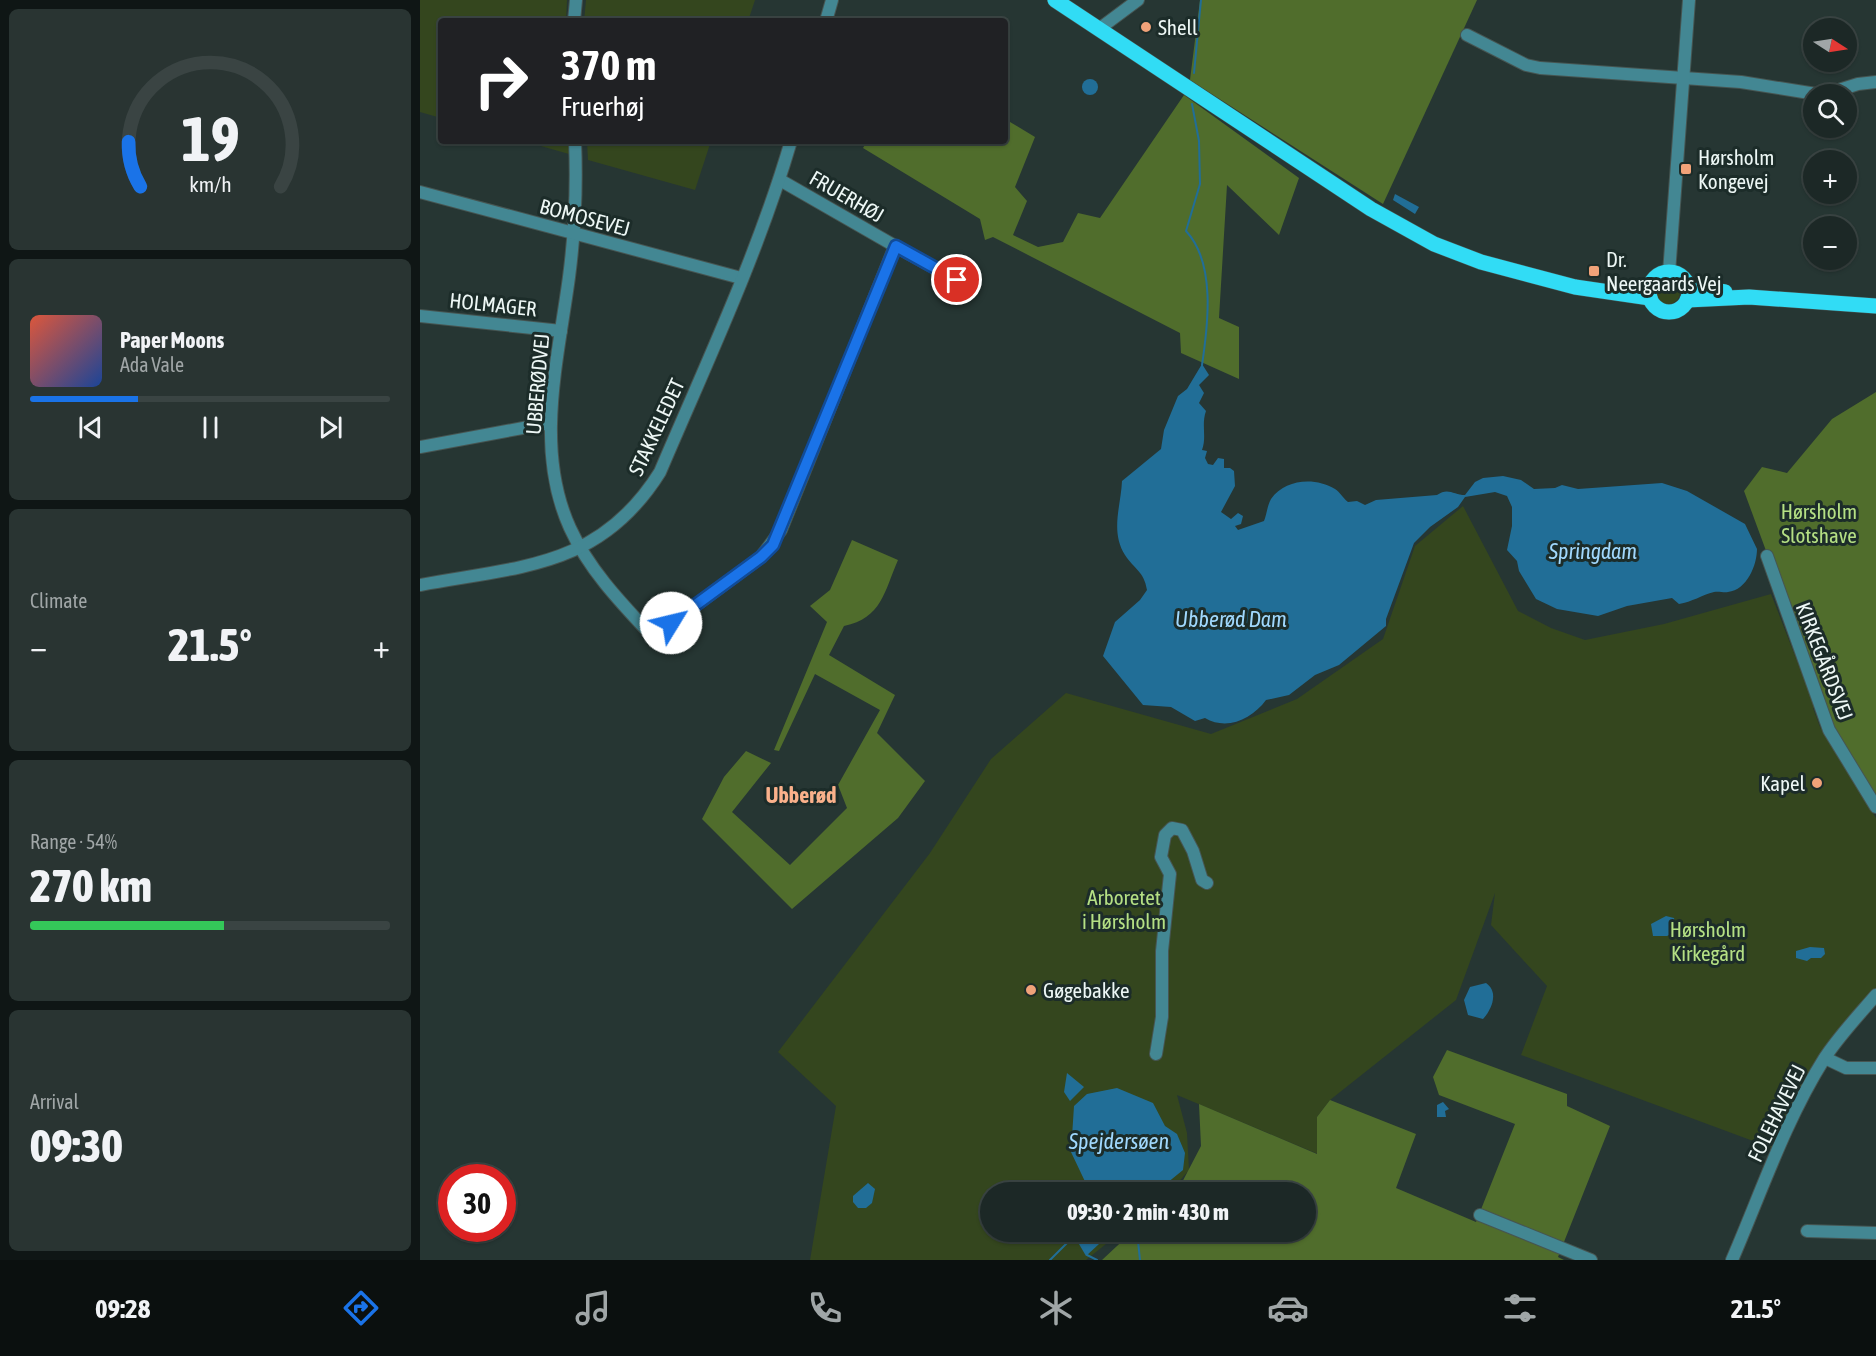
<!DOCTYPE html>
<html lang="en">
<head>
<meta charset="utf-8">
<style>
  body { margin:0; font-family:"Asap Condensed",sans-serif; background:#293432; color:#f1f3f6; height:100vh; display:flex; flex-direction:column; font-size:22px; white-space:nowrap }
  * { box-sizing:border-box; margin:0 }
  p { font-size:20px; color:#a0a6a7 }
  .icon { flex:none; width:33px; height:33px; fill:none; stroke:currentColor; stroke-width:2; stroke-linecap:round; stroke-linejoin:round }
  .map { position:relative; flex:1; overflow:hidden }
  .details { display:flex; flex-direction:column; gap:9px; padding:9px; background:#0f1615; width:420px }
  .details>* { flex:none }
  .hud { position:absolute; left:18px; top:18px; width:570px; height:126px; border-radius:6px; box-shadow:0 2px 4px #0004,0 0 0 2px #3a4443; background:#202124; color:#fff; overflow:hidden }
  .needle { width:39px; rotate:102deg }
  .controls { position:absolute; left:1383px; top:18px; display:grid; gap:12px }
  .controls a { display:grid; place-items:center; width:54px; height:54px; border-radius:50%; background:#1c2826; box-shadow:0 2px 4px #0004,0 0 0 2px #3a4443; font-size:30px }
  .speed { position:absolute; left:18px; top:1164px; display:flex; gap:12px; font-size:30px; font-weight:700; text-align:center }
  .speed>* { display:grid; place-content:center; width:78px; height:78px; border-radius:50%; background:#1c2826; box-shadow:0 2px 4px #0004,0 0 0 2px #3a4443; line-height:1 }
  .speed .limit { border:9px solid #d22; background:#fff; color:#111 }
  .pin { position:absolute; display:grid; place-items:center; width:51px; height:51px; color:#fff; margin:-26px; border:3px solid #fff; border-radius:50%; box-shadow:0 2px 6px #0007 }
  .me { position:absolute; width:66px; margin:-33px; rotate:54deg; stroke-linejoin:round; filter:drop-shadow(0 0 4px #0008) }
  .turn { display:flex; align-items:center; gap:21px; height:126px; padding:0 24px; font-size:27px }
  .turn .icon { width:78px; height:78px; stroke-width:2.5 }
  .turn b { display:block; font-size:42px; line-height:51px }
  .big { font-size:45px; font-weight:800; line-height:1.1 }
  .details .card { flex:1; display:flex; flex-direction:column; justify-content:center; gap:9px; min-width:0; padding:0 21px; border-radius:9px; background:#293432 }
  .details .dial { align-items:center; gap:0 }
  .dial svg { height:156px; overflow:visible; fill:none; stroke:#3a4443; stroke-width:7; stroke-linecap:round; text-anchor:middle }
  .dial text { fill:#f1f3f6; stroke:none }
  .song { display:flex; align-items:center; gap:18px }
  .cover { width:72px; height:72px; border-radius:9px; background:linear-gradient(135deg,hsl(10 70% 55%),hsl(220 70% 35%)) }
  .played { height:6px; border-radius:3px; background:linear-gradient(90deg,#1a73e8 30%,#3a4443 30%) }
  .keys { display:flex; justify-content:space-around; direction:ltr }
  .heat { display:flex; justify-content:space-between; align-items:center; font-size:33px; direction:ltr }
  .charge { height:9px; border-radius:4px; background:linear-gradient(90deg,#34c759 54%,#3a4443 0) }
  .trip { position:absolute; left:560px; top:1182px; width:336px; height:60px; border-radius:30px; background:#1c2826; box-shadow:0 2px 4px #0004,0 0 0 2px #3a4443; font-weight:800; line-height:60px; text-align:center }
  .dock { display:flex; height:96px; justify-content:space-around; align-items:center; background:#0b100f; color:#a0a6a7 }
  .dock .icon { width:42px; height:42px }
  .dock .current { color:#1a73e8 }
  .dock b { font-size:27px; color:#f1f3f6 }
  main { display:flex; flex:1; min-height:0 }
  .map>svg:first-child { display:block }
  .green { fill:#34461e }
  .forest { fill:#506d2c }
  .water { fill:#216e97 }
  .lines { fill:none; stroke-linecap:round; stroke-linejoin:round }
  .stream { stroke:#216e97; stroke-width:2 }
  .minor-casing { stroke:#465552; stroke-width:14 }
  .major-casing { stroke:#465552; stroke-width:16 }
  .minor { stroke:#438793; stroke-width:12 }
  .major { stroke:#31dcf5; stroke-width:15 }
  .route-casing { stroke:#114b97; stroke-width:15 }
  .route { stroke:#1a73e8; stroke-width:10 }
  .poi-dot { fill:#f0a279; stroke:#1c2c29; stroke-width:2 }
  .labels { text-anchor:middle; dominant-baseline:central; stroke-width:6; stroke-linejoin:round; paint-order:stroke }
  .poi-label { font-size:21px; fill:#edf7f5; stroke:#1c2c29; text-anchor:start }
  .street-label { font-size:21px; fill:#edf7f5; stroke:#1c2c29 }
  .park-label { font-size:21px; fill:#b5e084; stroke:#1c2c29 }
  .water-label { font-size:22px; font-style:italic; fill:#a0d8fd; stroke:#1c2c29 }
  .neighbourhood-label { font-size:22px; font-weight:bold; fill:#fab18b; stroke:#1c2c29 }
</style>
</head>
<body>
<main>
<section class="details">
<div class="card dial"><svg viewBox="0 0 100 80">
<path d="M14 69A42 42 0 1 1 86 69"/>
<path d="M14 69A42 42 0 0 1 8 46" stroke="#1a73e8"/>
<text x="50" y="56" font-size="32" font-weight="700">19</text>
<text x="50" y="72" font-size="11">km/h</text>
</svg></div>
<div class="card">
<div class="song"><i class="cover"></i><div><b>Paper Moons</b><p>Ada Vale</p></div></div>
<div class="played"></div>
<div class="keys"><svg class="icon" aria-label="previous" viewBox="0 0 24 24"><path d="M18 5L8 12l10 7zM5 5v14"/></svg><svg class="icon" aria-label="pause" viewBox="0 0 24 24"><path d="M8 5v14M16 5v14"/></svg><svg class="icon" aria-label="next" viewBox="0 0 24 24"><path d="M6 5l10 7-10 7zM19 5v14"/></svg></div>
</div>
<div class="card"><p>Climate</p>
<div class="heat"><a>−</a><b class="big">21.5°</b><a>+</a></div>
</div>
<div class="card"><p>Range · 54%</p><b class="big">270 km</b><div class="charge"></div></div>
<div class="card"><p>Arrival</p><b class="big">09:30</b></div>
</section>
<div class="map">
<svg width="1456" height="1260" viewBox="0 0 1456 1260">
  <rect width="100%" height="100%" fill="#263633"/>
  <!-- green -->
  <g class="green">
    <polygon points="0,0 147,0 146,21 21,21 21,118 0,112"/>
    <polygon points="166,0 335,0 328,21 164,21"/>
    <polygon points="103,141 148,141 149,154"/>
    <polygon points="167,141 291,141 275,190 168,160"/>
    <circle cx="1248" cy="292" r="12"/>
    <polygon points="1043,506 1098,611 1131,628 1165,640 1244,624 1351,594 1395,707 1393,708 1400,727 1456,818 1456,988 1403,1050 1352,1148 1101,1055 1127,986 1071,925 1075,893 1036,1000 910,1100 897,1117 898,1154 757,1095 767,1133 769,1170 750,1192 570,1192 570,1232 701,1232 666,1260 390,1260 416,1106 358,1052 510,853 571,759 646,693 791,734 877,699 963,639 995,546"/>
  </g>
  <!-- forest -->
  <g class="forest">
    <polygon points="780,0 1057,0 963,204 770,80"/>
    <polygon points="764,95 879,178 859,235 807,185 799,318 819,327 819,379 761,353 760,333 573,237 565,240 560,219 443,148 447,141 585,141 585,119 615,137 595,187 607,201 593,235 618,247 643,242 658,213 680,218"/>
    <polygon points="1456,392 1456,796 1408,719 1324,491 1342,467 1367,473 1412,419"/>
    <path d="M432,540l46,20c-14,32 -16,58 -54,66l-15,29 66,40 -18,38 48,48 -27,37 -106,91 -90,-90 22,-42 22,-26 25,12 -39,49 58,53 57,-57 -9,-23 42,-75 -65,-36 -36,77 -5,-1 53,-128 -17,-16 20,-16z"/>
    <polygon points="1027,1050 1147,1094 1147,1106 1190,1126 1138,1257 1144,1260 682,1260 712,1232 885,1232 885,1192 757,1192 781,1146 779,1104 897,1154 897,1117 910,1100 996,1134 976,1188 1056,1222 1095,1124 1019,1095 1013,1077"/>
  </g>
  <!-- water -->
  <g class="water">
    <circle cx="670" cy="87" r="8"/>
    <polygon points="975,194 999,207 995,214 973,200"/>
    <path d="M782,364l7,11 -10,10 5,8 -5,10 7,8c-5,14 1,26 -4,39l5,1 -2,7 3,6 5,1 5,-7 6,1v9h6l4,3 1,15 -14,26 10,7 7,-6 5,3 -2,8 -6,2 3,4 26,-9c3,-7 3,-15 7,-22 14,-20 44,-22 64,-10 5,3 8,9 13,13l9,-1 8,4 11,-5 61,-5c11,-8 17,0 28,0l10,-13 8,-4 20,-2 18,4 13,9 21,-1 7,-3 16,4 84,-6 25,8 58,33 12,25c0,16 -10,41 -29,43 -4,1 -9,-1 -14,0 -12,3 -22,10 -35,12l-7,-6 -45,8 -29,10 -41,-7 -21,-10 -17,-28 -2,-10 -10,-11 5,-24v-19l-5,-11 -12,-4 -30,5 -7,10 -28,20 -16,16 -28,76v7l-47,39 -24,10 -26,20 -23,5c-14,19 -39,31 -61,18l-10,3 -24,-14 -28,-2 -40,-49 12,-34 25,-22 7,-10c-3,-19 -13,-21 -22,-35 -15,-24 -4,-49 -3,-74l39,-32 3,-19 14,-34 9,-7z"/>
    <polygon points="1246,916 1254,918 1257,931 1247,936 1233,936 1231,924"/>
    <polygon points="1390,947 1404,948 1405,954 1401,958 1391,958 1387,961 1376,958 1376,951"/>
    <path d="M1066,983c13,9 6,26 -3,36l-15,-4 -4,-15 6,-13z"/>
    <polygon points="647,1073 664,1087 650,1101 644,1092"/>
    <polygon points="697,1088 733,1103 745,1126 757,1134 765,1153 763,1170 736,1192 670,1192 651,1152 654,1106 667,1094"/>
    <polygon points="1023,1102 1029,1109 1025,1111 1026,1117 1017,1117 1017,1105"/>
    <polygon points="448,1183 455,1189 452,1203 446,1208 438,1208 433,1202 433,1196"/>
    <polygon points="652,1232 692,1232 666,1256"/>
  </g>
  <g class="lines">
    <!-- stream -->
    <g class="stream">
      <polyline points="774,73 781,0"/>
      <path d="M772,104l7,37 1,43 -14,47c30,32 22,94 16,134"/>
      <polyline points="717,1232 720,1260"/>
      <polyline points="667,1255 677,1260"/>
      <polyline points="630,1260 654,1236"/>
    </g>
    <defs>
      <g id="minor">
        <polyline points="154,21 156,0"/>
        <polyline points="406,21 412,0"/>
        <polyline points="679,29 718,0"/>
        <polyline points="1047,35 1106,65 1120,68 1321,82 1396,94"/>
        <polyline points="1406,94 1438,84 1456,82"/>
        <path d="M155,141c2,46 0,90 -6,136 -11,83 -35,172 1,251 19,42 52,76 83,109l108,-80 20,-27 114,-284 -115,-66"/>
        <polyline points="0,192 321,278"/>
        <polyline points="475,246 537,280"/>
        <polyline points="1249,273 1269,0"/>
        <polyline points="0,316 141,331"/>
        <polyline points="0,447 130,423"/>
        <polyline points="1347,556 1409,730 1456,807"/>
        <path d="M0,585c101,-19 180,-17 240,-113 46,-108 98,-218 131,-331"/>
        <polyline points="736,1054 742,1017 742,951 750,874 741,857 745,835 752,828 762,830 773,851 782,880 787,883"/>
        <polyline points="1405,1058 1426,1068 1456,1068"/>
        <polyline points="1060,1215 1171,1260"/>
        <polyline points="1387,1231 1456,1233"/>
        <path d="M1312,1260c29,-67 53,-139 92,-201 14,-22 34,-43 52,-64"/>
      </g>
      <g id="major">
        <polyline points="635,0 951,209 1014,244 1061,262 1155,287 1230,298"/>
        <circle cx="1249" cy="292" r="20"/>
        <polyline points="1267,285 1305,292"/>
        <polyline points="1267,300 1329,297 1456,306"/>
      </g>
    </defs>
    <!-- minor casing -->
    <use href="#minor" class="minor-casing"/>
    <!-- major casing -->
    <use href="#major" class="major-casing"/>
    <!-- minor -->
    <use href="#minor" class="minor"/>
    <!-- major -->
    <use href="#major" class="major"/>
  </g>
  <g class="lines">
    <defs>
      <polyline id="route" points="251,623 341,557 353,545 476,246 537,280"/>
    </defs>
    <!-- route casing -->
    <use href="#route" class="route-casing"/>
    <!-- route -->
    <use href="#route" class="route"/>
  </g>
  <!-- markers -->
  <g class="poi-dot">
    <circle cx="726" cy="27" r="6"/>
    <rect x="1260" y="163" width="12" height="12" rx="3"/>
    <rect x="1168" y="265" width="12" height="12" rx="3"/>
    <circle cx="1397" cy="783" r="6"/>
    <circle cx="611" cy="990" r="6"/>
  </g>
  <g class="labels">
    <!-- poi labels -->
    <g class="poi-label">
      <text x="738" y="27">Shell</text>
      <text x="1278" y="157">Hørsholm<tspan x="1278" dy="24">Kongevej</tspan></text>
      <text x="1186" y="259">Dr.<tspan x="1186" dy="24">Neergaards Vej</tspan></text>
      <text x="1385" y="783" text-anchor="end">Kapel</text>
      <text x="623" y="990">Gøgebakke</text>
    </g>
    <!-- street labels -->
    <g class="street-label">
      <text transform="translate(427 196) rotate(30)">FRUERHØJ</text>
      <text transform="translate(165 217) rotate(15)">BOMOSEVEJ</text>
      <text transform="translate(73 304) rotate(6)">HOLMAGER</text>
      <text transform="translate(117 384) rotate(-85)">UBBERØDVEJ</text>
      <text transform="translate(236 427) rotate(-65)">STAKKELEDET</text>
      <text transform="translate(1405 661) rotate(69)">KIRKEGÅRDSVEJ</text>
      <text transform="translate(1356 1113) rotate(-64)">FOLEHAVEVEJ</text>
    </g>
    <!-- park labels -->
    <g class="park-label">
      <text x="1399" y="511">Hørsholm<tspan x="1399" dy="24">Slotshave</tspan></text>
      <text x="704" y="897">Arboretet<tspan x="704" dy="24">i Hørsholm</tspan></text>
      <text x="1288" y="929">Hørsholm<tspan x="1288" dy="24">Kirkegård</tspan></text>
    </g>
    <!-- water labels -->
    <g class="water-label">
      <text x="1173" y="551">Springdam</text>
      <text x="811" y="619">Ubberød Dam</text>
      <text x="699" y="1141">Spejdersøen</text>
    </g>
    <!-- neighbourhood labels -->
    <g class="neighbourhood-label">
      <text x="381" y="795">Ubberød</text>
    </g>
  </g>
</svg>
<div class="controls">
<a><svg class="needle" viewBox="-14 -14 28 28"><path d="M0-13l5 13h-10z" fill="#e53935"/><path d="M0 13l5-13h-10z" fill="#a0a6a7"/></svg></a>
<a><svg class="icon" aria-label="search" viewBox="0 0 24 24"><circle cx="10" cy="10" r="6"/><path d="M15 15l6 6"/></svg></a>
<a>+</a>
<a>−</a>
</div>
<div class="speed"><div class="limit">30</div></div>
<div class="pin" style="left:537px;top:280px;background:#d93025"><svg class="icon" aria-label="arrive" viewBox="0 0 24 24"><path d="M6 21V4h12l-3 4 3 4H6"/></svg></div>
<svg class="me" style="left:251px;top:623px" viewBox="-20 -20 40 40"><circle r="19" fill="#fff"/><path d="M0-13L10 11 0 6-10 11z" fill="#1a73e8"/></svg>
<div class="trip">09:30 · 2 min · 430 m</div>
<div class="hud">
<div class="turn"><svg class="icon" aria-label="right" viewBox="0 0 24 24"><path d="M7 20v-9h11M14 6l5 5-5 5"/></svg><div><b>370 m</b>Fruerhøj</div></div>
</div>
</div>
</main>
<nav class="dock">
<b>09:28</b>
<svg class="icon current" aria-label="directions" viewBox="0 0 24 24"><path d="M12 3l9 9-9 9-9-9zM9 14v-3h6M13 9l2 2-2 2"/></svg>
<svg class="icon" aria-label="music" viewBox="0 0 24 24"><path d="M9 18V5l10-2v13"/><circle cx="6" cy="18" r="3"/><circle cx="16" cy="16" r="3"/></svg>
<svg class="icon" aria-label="phone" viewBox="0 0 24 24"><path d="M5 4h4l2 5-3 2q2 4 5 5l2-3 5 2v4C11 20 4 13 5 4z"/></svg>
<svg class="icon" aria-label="climate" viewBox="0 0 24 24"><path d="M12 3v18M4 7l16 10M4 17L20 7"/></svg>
<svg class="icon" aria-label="car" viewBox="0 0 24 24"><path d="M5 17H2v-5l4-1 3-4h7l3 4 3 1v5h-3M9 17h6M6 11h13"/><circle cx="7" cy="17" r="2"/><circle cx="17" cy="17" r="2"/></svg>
<svg class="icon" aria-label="filters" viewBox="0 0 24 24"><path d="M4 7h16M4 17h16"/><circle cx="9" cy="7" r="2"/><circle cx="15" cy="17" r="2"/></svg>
<b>21.5°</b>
</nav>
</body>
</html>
